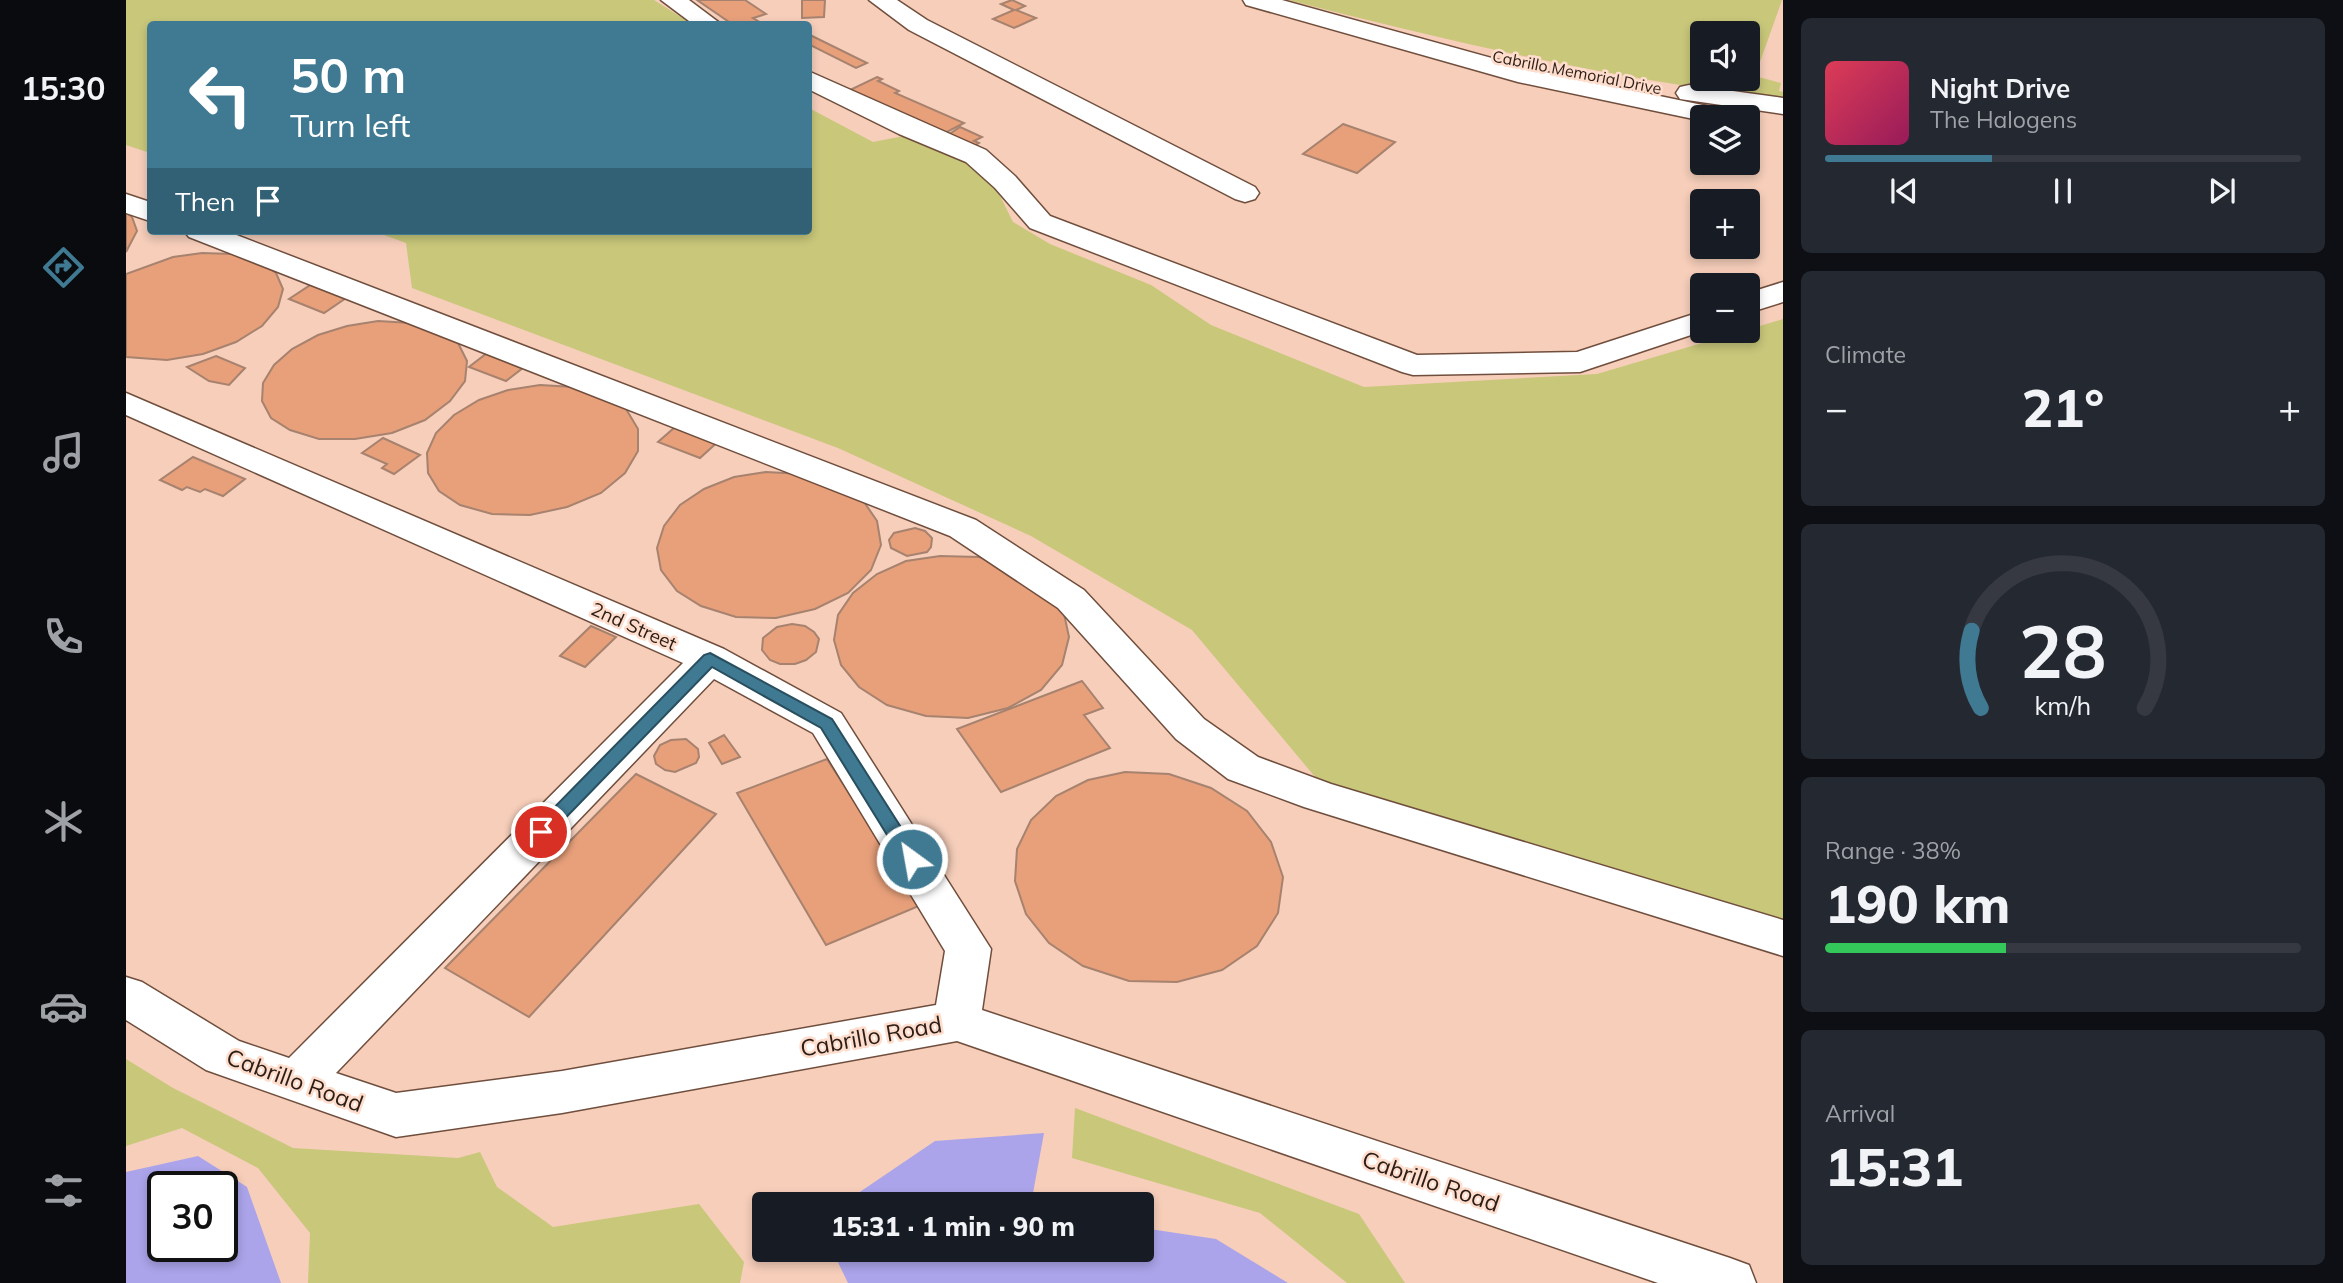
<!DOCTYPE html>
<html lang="en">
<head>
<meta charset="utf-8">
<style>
  body { margin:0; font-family:Mulish,sans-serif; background:#242831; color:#f1f3f6; height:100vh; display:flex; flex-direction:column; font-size:26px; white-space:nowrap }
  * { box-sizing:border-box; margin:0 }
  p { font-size:23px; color:#9ea1a6 }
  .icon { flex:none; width:38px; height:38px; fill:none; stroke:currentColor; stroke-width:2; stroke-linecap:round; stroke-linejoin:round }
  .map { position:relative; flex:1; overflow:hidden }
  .details { display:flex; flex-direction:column; gap:18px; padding:18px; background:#0d0f14; width:560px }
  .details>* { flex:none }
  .top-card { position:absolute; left:21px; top:21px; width:665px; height:214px; border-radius:7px; box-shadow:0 4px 10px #0003; background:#3f7992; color:#fff; overflow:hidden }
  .buttons { position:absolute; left:1564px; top:21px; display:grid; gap:14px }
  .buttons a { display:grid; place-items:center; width:70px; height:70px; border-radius:7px; background:#171b24; box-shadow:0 4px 10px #0003; font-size:35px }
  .speed { position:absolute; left:21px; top:1171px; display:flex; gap:14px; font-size:35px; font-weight:700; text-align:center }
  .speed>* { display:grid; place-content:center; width:91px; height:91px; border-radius:50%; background:#171b24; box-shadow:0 4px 10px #0003; line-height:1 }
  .speed .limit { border:4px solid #111; border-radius:10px; background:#fff; color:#111 }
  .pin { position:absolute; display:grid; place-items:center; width:60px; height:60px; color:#fff; margin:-30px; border:4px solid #fff; border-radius:50%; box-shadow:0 2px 7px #0007 }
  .me { position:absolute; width:77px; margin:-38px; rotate:328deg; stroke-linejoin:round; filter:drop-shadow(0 0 5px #0008) }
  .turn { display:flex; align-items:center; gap:24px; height:147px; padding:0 28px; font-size:32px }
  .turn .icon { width:91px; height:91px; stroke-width:2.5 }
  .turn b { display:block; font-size:49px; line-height:60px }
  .then { display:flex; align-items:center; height:66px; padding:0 28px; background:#0003; gap:14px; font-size:26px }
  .big { font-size:52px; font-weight:800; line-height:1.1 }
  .details .widget { flex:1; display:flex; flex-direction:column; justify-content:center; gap:10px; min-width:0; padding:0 24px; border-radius:10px; background:#242831 }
  .details .dial { align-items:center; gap:0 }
  .dial svg { height:182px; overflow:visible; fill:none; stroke:#363941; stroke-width:7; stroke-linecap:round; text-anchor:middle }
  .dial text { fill:#f1f3f6; stroke:none }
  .song { display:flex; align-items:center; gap:21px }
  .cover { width:84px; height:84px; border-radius:10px; background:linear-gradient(135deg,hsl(350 70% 55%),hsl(330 70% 35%)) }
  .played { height:7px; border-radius:4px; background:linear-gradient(90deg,#3f7992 35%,#363941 35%) }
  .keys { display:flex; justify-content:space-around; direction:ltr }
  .heat { display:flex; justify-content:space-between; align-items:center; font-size:38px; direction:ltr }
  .charge { height:10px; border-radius:5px; background:linear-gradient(90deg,#34c759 38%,#363941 0) }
  .trip { position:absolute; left:626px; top:1192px; width:402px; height:70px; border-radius:7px; background:#171b24; box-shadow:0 4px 10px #0003; font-weight:800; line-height:70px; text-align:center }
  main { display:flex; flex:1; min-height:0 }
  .menu { display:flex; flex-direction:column; width:126px; justify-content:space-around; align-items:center; background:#090b0e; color:#9ea1a6 }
  .menu .icon { width:49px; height:49px }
  .menu .active { color:#3f7992 }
  .menu b { font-size:32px; color:#f1f3f6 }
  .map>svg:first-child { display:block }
  .green { fill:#c8c77a; fill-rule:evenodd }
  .water { fill:#aba4ea; fill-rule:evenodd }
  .building { fill:#e8a07a; stroke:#a6826f; stroke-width:2 }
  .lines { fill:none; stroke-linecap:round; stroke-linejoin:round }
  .minor-casing { stroke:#704e3d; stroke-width:3 }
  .major-casing { stroke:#704e3d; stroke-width:3 }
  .minor { fill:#fff; fill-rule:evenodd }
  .major { fill:#fff; fill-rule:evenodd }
  .route { fill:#3f7992; stroke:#294f5f; stroke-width:2 }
  .labels { text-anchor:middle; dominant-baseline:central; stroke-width:5; stroke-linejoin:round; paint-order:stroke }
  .far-street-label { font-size:16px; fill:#2c1d16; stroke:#feddcd }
  .street-label { font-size:19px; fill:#2c1d16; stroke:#feddcd }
  .near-street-label { font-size:23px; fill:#2c1d16; stroke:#feddcd }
</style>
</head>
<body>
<main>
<nav class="menu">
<b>15:30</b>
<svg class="icon active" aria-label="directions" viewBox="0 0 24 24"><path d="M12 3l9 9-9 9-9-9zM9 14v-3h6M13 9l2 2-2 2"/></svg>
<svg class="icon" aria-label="music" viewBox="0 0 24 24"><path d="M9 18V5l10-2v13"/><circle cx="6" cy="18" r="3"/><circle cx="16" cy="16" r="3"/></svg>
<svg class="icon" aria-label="phone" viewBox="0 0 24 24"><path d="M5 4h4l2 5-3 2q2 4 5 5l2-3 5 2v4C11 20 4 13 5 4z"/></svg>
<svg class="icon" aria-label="climate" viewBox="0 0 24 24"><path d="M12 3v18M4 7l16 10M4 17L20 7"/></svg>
<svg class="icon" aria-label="car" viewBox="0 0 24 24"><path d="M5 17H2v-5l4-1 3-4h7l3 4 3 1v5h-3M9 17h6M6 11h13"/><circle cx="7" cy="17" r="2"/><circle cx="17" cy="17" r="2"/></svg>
<svg class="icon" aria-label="filters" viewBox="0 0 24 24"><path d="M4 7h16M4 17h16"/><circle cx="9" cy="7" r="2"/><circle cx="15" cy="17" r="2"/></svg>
</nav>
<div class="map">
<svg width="1657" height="1283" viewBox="0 0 1657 1283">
  <rect width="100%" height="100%" fill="#f6ceba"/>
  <!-- green -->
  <g class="green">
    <polygon points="0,0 528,0 566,24 24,24 24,153 0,145"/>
    <path d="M1162,0h494l-27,76 26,7 -2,8 4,1v7c-168,-19 -332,-57 -495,-99zM1577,33h45v46h-45z"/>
    <polygon points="683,108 747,142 778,136 842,158 868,184 887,222 924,244 1025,285 1085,325 1238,387 1471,374 1657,319 1657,924 1403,843 1264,805 1190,778 1066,630 905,536 712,448 286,288 280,243 247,231 682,231"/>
    <polygon points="0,1059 47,1088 167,1148 332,1158 354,1152 371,1187 427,1227 573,1204 618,1262 614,1283 182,1283 184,1233 132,1168 56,1128 0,1146"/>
    <polygon points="949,1108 1233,1214 1279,1283 1221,1283 1134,1213 946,1158"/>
  </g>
  <!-- water -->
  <g class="water">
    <polygon points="918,1133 905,1204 716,1204 809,1141"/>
    <path d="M72,1156l49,31 34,96h-155v-111zM37,1186h59v60h-59z"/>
    <polygon points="1017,1228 1090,1239 1162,1283 722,1283 706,1250 1017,1250"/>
  </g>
  <!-- building -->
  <g class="building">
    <polygon points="571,0 619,0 640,14 627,18 637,24 606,24"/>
    <polygon points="676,0 699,0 698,17 676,18"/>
    <polygon points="886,0 899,6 890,10 910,18 888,28 867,19 888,10 875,4"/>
    <polygon points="682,34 741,63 730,68 682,44"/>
    <polygon points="751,77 756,79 752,81 773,91 769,93 838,123 819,133 724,90"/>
    <polygon points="1217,124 1269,142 1231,173 1177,154"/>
    <polygon points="834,127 856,137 848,141 853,143 848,146 822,135"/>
    <polygon points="0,212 6,217 11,231 0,252"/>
    <polygon points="76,253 107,254 133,261 150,273 157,289 152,307 136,326 110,342 77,354 41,360 0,357 0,274 47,257"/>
    <polygon points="189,282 223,296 198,313 163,299"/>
    <polygon points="252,321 285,323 313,330 332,343 341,361 339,381 324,401 299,420 266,433 229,439 193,439 164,430 145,418 136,401 137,383 148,365 166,349 192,335 221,326"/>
    <polygon points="365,350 402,364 380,381 343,367"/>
    <polygon points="90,356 119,368 103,385 83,381 61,367"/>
    <polygon points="414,385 448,387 478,395 500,409 512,429 512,451 499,473 475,493 441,507 404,515 366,514 334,505 313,491 302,473 301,453 310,433 328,415 353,400 382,390"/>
    <polygon points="556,421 597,437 574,458 532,442"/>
    <polygon points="257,438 294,455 268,474 256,468 261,464 236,453"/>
    <polygon points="67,457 119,479 97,496 79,489 74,492 61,487 56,490 34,480"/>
    <polygon points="640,472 677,474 736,499 751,521 755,545 745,570 722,593 689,609 650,618 610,617 575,606 551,591 535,570 531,548 538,526 554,505 578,489 608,477"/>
    <polygon points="789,528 799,531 806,538 805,547 801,552 781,556 765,548 763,540 768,533"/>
    <polygon points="814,556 853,557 889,568 937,609 943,637 936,665 915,690 882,708 842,718 800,716 761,705 733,687 715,665 708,640 712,615 727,593 751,574 780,561"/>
    <polygon points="666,624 679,626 688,632 693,639 690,652 680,660 669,664 654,664 644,660 636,650 637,638 651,627"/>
    <polygon points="465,626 490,637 459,667 434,656"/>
    <polygon points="956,681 977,708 958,715 984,748 875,792 831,729"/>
    <polygon points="598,735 614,757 596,764 583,743"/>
    <polygon points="560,739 572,749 573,757 570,763 549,772 539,770 530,764 528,756 534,745 545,740"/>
    <polygon points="701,759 795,905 700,945 611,793"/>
    <polygon points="999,772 1043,774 1085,788 1121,811 1145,842 1157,877 1152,913 1131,946 1096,970 1051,982 1003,981 957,966 923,943 900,914 889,881 891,849 905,820 930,796 962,780"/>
    <polygon points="510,774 590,814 403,1017 319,968"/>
  </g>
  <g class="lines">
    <defs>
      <g id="minor">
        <polygon points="535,0 563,0 595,24 567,24"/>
        <polygon points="743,0 771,0 801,20 1129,187 1133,193 1129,199 1119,202 1109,199 783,30"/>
        <polygon points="682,71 860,150 889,176 924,216 1291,355 1451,352 1577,311 1577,331 1454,372 1287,375 1276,372 904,228 869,188 840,162 773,134 682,89"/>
        <polygon points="0,194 24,202 24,221 0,213"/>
        <polygon points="58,231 100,231 850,520 958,590 1078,719 1132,757 1205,784 1657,920 1657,956 1178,807 1102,779 1050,739 932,608 824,536 63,237"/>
        <polygon points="1657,282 1657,302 1622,313 1622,293"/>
        <path d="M0,393l598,256 117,64 150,236 -9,61 748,248 19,7 7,18h-98l-701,-242 -395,72 -166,24 -190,-67 -80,-50v-43l16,5 97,59 50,17 394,-395 -557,-248zM588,679l99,54 132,218 -9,54 -374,66 -166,22 -60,-20z"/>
      </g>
      <g id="major">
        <polygon points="1117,0 1156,0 1405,69 1605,111 1608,117 1577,117 1577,121 1392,82 1120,5"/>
        <polygon points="1563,85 1657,98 1657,114 1554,99 1550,93 1554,87"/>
      </g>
    </defs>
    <!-- minor casing -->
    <use href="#minor" class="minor-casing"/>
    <!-- major casing -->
    <use href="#major" class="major-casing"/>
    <!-- minor -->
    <use href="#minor" class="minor"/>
    <!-- major -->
    <use href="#major" class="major"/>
  </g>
  <!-- route -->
  <polygon class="route" points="584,653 706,719 792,854 795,859 792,864 779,864 695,728 586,667 421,837 408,837 406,832 408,828 578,655"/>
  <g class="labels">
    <!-- far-street labels -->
    <g class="far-street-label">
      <text transform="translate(1451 72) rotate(11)">Cabrillo Memorial Drive</text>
    </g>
    <!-- street labels -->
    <g class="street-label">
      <text transform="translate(508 626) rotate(24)">2nd Street</text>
    </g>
    <!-- near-street labels -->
    <g class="near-street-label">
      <text transform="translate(745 1036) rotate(-10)">Cabrillo Road</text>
      <text transform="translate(169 1080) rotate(20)">Cabrillo Road</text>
      <text transform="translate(1305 1181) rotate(19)">Cabrillo Road</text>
    </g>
  </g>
</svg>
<div class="buttons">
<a><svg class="icon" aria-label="sound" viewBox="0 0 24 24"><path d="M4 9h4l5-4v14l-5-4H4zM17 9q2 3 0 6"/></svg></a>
<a><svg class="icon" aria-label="layers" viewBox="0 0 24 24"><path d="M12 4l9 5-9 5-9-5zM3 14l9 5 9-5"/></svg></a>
<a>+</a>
<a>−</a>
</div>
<div class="speed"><div class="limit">30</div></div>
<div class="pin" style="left:415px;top:832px;background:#d93025"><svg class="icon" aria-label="arrive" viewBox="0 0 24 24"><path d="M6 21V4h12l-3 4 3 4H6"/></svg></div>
<svg class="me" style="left:786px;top:859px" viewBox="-20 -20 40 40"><circle r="17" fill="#3f7992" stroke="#fff" stroke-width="3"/><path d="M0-11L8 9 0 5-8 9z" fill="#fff"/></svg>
<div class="trip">15:31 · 1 min · 90 m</div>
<div class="top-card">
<div class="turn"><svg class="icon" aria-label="left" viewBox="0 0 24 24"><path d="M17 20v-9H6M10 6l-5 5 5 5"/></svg><div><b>50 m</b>Turn left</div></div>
<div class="then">Then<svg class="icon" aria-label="arrive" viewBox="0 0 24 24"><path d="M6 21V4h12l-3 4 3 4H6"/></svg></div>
</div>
</div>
<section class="details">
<div class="widget">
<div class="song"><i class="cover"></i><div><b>Night Drive</b><p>The Halogens</p></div></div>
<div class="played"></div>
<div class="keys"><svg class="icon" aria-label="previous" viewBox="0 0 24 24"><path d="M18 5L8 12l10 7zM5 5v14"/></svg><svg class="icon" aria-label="pause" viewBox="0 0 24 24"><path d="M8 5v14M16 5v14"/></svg><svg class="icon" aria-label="next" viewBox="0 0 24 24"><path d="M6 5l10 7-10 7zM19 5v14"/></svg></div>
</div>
<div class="widget"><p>Climate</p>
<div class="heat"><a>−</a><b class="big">21°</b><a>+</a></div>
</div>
<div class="widget dial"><svg viewBox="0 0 100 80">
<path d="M14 69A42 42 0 1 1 86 69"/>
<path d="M14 69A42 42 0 0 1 10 35" stroke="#3f7992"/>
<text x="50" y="56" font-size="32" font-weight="700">28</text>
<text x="50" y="72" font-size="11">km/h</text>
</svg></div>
<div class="widget"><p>Range · 38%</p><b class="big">190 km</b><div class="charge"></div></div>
<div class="widget"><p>Arrival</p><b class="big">15:31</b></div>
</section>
</main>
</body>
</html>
